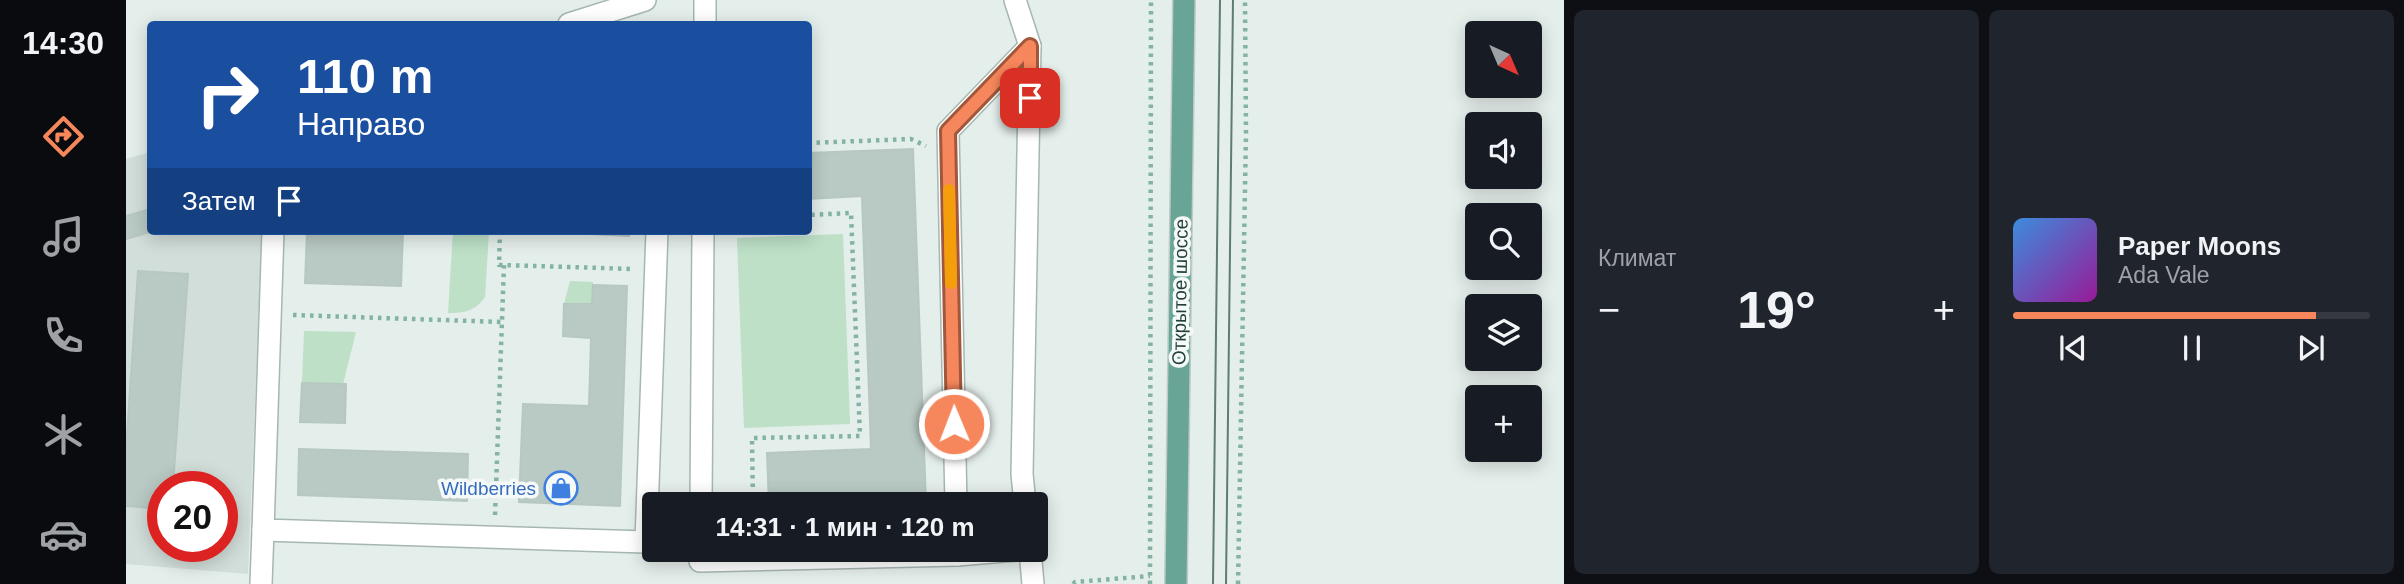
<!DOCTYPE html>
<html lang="ru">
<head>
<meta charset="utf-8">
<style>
  body { margin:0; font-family:Arial,sans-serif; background:#20242c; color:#f1f3f6; height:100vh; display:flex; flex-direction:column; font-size:26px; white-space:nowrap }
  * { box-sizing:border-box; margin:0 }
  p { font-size:23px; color:#9ea1a6 }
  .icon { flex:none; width:38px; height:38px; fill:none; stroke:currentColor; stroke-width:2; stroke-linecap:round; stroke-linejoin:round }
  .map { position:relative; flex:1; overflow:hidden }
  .side { display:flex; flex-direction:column; gap:10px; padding:10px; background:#0d0f14; width:840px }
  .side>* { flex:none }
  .hud { position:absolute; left:21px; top:21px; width:665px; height:214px; border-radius:7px; box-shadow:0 4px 18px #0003; background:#1a4fa0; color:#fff; overflow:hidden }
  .needle { width:46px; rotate:136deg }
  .tools { position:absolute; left:1339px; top:21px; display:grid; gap:14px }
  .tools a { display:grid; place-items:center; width:77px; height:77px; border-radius:7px; background:#171b24; box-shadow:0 4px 18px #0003; font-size:35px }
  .speed { position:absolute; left:21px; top:471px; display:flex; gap:14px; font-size:35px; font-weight:700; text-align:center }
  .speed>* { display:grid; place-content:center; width:91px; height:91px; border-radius:50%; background:#171b24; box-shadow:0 4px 18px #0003; line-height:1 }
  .speed .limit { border:10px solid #d22; background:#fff; color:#111 }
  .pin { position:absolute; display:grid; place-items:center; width:60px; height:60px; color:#fff; margin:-30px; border-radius:14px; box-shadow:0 4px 10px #0006 }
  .me { position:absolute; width:77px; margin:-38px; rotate:359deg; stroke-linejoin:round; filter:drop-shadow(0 0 5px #0008) }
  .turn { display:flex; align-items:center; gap:24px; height:147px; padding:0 35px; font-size:32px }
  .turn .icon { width:91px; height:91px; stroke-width:2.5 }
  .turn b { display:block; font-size:49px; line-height:60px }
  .then { display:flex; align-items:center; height:66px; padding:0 35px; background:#0003; gap:14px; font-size:26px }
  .big { font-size:52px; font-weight:800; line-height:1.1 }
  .side .widget { flex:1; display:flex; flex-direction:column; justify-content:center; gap:10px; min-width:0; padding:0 24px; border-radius:10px; background:#20242c }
  .song { display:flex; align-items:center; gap:21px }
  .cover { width:84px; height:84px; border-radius:10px; background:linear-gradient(135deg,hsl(210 70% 55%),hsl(300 70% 35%)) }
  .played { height:7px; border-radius:4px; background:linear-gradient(90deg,#f6865b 85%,#363941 85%) }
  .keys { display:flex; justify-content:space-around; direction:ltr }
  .heat { display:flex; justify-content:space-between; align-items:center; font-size:38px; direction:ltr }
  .side .tiles { flex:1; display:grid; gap:10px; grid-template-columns:repeat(2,1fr) }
  .trip { position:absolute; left:516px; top:492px; width:406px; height:70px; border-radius:7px; background:#171b24; box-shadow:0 4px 18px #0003; font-weight:800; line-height:70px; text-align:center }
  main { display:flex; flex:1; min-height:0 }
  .dock { display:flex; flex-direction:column; width:126px; justify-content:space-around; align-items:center; background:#090b0e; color:#9ea1a6 }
  .dock .icon { width:49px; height:49px }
  .dock .on { color:#f6865b }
  .dock b { font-size:32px; color:#f1f3f6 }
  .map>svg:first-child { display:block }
  .built { fill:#d2ded9; fill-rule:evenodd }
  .green { fill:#bde0c7 }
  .building { fill:#b9c9c3; stroke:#b6c8c1; stroke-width:2 }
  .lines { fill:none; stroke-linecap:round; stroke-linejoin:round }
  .minor-casing { stroke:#a6b7b2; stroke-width:24 }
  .major-casing { stroke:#c1cac8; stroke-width:24 }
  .path { stroke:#84b3a5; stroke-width:4.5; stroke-dasharray:3.5 5; stroke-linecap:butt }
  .minor { stroke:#fff; stroke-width:21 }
  .major { stroke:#68a597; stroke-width:21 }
  .tram { stroke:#5e7c75; stroke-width:2 }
  .route-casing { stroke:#a0573b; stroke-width:18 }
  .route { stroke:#f6865b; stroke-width:12 }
  .slow { stroke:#f59e0b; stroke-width:12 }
  .labels { text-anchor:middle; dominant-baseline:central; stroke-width:7; stroke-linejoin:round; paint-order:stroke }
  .street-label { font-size:19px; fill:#23413a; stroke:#f5faf8 }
  .shop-label { font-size:19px; fill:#366cbe; stroke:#f5faf8; text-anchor:end }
</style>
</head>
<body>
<main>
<nav class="dock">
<b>14:30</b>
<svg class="icon on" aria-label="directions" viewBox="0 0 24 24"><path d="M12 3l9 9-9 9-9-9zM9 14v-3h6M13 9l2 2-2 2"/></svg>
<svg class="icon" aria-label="music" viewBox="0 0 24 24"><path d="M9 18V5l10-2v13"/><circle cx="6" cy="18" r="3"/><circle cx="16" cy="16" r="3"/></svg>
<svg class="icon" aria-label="phone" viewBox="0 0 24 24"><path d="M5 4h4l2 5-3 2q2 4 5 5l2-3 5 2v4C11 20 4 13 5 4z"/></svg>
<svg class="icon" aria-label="climate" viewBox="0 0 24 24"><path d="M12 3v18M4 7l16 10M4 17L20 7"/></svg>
<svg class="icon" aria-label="car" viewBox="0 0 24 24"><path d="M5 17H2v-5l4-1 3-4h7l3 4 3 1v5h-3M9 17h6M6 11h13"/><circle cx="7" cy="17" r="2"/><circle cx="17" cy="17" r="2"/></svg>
</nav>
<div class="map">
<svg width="1438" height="584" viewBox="0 0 1438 584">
  <rect width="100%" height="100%" fill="#e4eeea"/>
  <!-- built -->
  <path class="built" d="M24,152v79h112l-14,343 -122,-10v-405zM37,486h59v60h-59z"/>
  <!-- green -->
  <g class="green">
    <path d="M327,231h36l-4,66c-10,14 -20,16 -37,16z"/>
    <polygon points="717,234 724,424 618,428 611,238"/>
    <polygon points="444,281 467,282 466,304 438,304"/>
    <polygon points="178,331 230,332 217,384 176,383"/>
  </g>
  <!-- building -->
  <g class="building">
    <polygon points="787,149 800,504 643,504 641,453 745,449 736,196 682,199 682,153"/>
    <polygon points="24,209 24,231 28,231 0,239 0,216"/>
    <polygon points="181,231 277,231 275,286 179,283"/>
    <polygon points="405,231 503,231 503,236"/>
    <polygon points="12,271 62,274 47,486 37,486 37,509 0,506 0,450"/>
    <polygon points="467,285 501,286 494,506 393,502 397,404 463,406 465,338 437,336 438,304 466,304"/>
    <polygon points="176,383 220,384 219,423 174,422"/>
    <polygon points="173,449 342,454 341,501 172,495"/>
  </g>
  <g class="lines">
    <defs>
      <g id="minor">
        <polyline points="889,0 904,46 896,474 899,504"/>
        <polyline points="443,24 519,0"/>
        <polyline points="579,24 579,0"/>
        <polyline points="147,231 137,530 520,542 531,231"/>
        <polyline points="575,504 577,231"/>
        <polyline points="830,504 822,131 904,46"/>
        <polyline points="574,550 574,561 831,555 831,550"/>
        <polyline points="904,550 907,584"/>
        <polyline points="831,555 890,550"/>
        <polyline points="135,584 137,530"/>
      </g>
      <polyline id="major" points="1050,584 1058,0"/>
    </defs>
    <!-- minor casing -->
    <use href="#minor" class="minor-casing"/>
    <!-- major casing -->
    <use href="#major" class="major-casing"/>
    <!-- path -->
    <g class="path">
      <polyline points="682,143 785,139 800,146"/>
      <polyline points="374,231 373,265 508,269"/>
      <polyline points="167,315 376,322"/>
      <polyline points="627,504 626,438 734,436 725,213 682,215"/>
      <polyline points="369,515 378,265"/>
      <polyline points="947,584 949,582 1024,576"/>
      <polyline points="1024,584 1025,0"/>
      <polyline points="1112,584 1120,132 1119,0"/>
    </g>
    <!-- minor -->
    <use href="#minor" class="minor"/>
    <!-- major -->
    <use href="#major" class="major"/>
    <!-- tram -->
    <g class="tram">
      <polyline points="1087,584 1094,0"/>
      <polyline points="1100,584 1107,0"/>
    </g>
  </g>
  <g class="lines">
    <defs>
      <polyline id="route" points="828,424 822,131 904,46 904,98"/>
    </defs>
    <!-- route casing -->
    <use href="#route" class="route-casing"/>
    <!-- route -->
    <use href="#route" class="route"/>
    <!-- slow -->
    <polyline class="slow" points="823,190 825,283"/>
  </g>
  <!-- icons -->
  <defs>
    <symbol id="shop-ring" viewBox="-11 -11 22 22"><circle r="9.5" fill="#f5faf8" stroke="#3f7fe0" stroke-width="1.5"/><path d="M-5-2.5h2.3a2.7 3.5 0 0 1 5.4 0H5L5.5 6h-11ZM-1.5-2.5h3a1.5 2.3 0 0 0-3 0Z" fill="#3f7fe0"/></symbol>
  </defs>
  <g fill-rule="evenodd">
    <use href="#shop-ring" x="416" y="469" width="38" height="38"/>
  </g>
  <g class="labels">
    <!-- street labels -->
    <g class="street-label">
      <text transform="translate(1054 292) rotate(-89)">Открытое шоссе</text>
    </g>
    <!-- shop labels -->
    <g class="shop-label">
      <text x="410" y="488">Wildberries</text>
    </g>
  </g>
</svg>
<div class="tools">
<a><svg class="needle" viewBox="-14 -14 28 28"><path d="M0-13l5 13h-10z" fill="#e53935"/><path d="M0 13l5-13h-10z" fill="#9ea1a6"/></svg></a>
<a><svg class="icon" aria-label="sound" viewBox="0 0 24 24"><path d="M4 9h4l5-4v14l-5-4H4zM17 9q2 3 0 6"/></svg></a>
<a><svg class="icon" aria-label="search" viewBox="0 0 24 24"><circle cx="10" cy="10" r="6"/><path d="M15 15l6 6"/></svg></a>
<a><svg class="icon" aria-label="layers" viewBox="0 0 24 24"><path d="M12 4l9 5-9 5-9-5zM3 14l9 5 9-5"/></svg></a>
<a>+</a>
</div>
<div class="speed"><div class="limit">20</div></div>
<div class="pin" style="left:904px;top:98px;background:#d93025"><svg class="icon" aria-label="arrive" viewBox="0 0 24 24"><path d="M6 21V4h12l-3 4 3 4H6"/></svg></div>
<svg class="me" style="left:828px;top:424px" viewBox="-20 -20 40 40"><circle r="17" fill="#f6865b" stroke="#fff" stroke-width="3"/><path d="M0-11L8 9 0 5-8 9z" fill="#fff"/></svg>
<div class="trip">14:31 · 1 мин · 120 m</div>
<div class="hud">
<div class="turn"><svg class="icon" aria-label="right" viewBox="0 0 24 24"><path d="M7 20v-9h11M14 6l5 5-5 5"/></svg><div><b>110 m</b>Направо</div></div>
<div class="then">Затем<svg class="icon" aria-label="arrive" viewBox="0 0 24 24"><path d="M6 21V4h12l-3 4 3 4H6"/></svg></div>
</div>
</div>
<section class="side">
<div class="tiles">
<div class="widget"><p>Климат</p>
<div class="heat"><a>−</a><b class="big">19°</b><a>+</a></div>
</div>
<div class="widget">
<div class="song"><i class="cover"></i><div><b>Paper Moons</b><p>Ada Vale</p></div></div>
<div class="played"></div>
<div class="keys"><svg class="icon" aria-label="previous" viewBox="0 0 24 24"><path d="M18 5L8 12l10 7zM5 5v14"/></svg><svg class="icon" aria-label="pause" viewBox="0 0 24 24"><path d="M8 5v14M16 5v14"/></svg><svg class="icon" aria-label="next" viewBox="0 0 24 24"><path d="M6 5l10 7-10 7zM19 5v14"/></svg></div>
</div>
</div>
</section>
</main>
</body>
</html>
